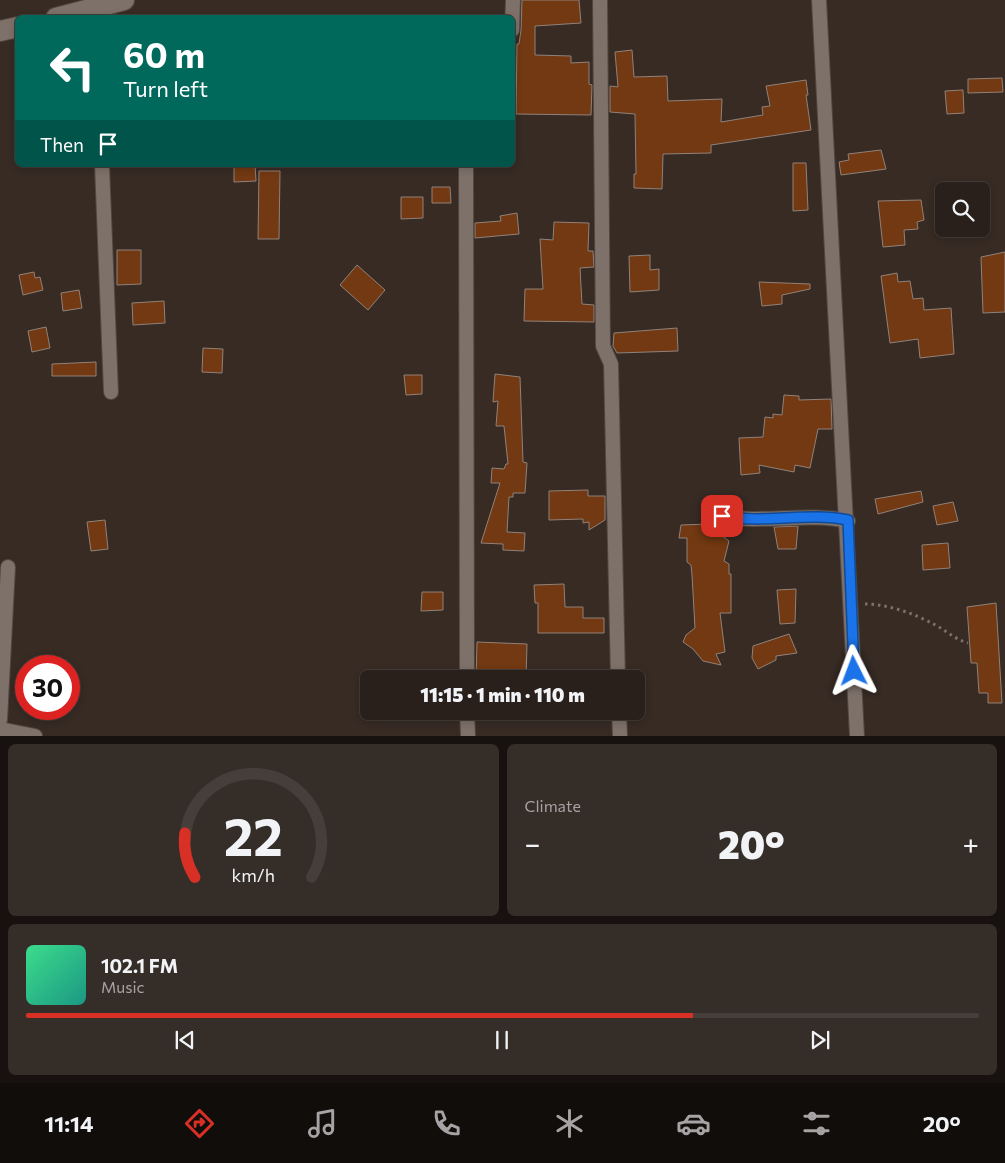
<!DOCTYPE html>
<html lang="en">
<head>
<meta charset="utf-8">
<style>
  body { margin:0; font-family:Commissioner,sans-serif; background:#352d28; color:#f1f3f6; height:100vh; display:flex; flex-direction:column; font-size:19px; white-space:nowrap }
  * { box-sizing:border-box; margin:0 }
  p { font-size:16px; color:#a5a3a3 }
  .icon { flex:none; width:28px; height:28px; fill:none; stroke:currentColor; stroke-width:2; stroke-linecap:round; stroke-linejoin:round }
  .map { position:relative; height:736px; overflow:hidden }
  .panel { display:flex; flex-direction:column; gap:8px; padding:8px; background:#17120f; flex:1 }
  .panel>* { flex:none }
  .guide { position:absolute; left:15px; top:15px; width:500px; height:152px; border-radius:8px; box-shadow:0 2px 8px #0003,0 0 0 1px #453e3a; background:#00695c; color:#fff; overflow:hidden }
  .tools { position:absolute; left:935px; top:182px; display:grid; gap:10px }
  .tools a { display:grid; place-items:center; width:55px; height:55px; border-radius:8px; background:#29201b; box-shadow:0 2px 8px #0003,0 0 0 1px #453e3a; font-size:25px }
  .speed { position:absolute; left:15px; top:655px; display:flex; gap:10px; font-size:25px; font-weight:700; text-align:center }
  .speed>* { display:grid; place-content:center; width:65px; height:65px; border-radius:50%; background:#29201b; box-shadow:0 2px 8px #0003,0 0 0 1px #453e3a; line-height:1 }
  .speed .limit { border:8px solid #d22; background:#fff; color:#111 }
  .pin { position:absolute; display:grid; place-items:center; width:42px; height:42px; color:#fff; margin:-21px; border-radius:10px; box-shadow:0 2px 8px #0006 }
  .me { position:absolute; width:55px; margin:-28px; rotate:357deg; stroke-linejoin:round; filter:drop-shadow(0 0 4px #0008) }
  .turn { display:flex; align-items:center; gap:18px; height:105px; padding:0 25px; font-size:22px }
  .turn .icon { width:65px; height:65px; stroke-width:2.5 }
  .turn b { display:block; font-size:35px; line-height:42px }
  .then { display:flex; align-items:center; height:48px; padding:0 25px; background:#0003; gap:10px; font-size:19px }
  .big { font-size:38px; font-weight:800; line-height:1.1 }
  .panel .card { flex:1; display:flex; flex-direction:column; justify-content:center; gap:8px; min-width:0; padding:0 18px; border-radius:8px; background:#352d28 }
  .panel .dial { align-items:center; gap:0 }
  .dial svg { height:130px; overflow:visible; fill:none; stroke:#453e3a; stroke-width:7; stroke-linecap:round; text-anchor:middle }
  .dial text { fill:#f1f3f6; stroke:none }
  .song { display:flex; align-items:center; gap:15px }
  .cover { width:60px; height:60px; border-radius:8px; background:linear-gradient(135deg,hsl(150 70% 55%),hsl(170 70% 35%)) }
  .played { height:5px; border-radius:2px; background:linear-gradient(90deg,#d93025 70%,#453e3a 70%) }
  .keys { display:flex; justify-content:space-around; direction:ltr }
  .heat { display:flex; justify-content:space-between; align-items:center; font-size:28px; direction:ltr }
  .panel .tiles { flex:1; display:grid; gap:8px; grid-template-columns:1fr 1fr }
  .card:last-child { grid-column:span 2 }
  .trip { position:absolute; left:360px; top:670px; width:285px; height:50px; border-radius:8px; background:#29201b; box-shadow:0 2px 8px #0003,0 0 0 1px #453e3a; font-weight:800; line-height:50px; text-align:center }
  .tabs { display:flex; height:80px; justify-content:space-around; align-items:center; background:#100d0b; color:#a5a3a3 }
  .tabs .icon { width:35px; height:35px }
  .tabs .current { color:#d93025 }
  .tabs b { font-size:22px; color:#f1f3f6 }
  .map>svg:first-child { display:block }
  .building { fill:#723912; stroke:#90827a }
  .lines { fill:none; stroke-linecap:round; stroke-linejoin:round }
  .minor-casing { stroke:#524842; stroke-width:16 }
  .secondary-casing { stroke:#524842; stroke-width:22 }
  .path { stroke:#7b726b; stroke-width:3; stroke-dasharray:2.5 4; stroke-linecap:butt }
  .minor { stroke:#7e7169; stroke-width:14 }
  .secondary { stroke:#7e7169; stroke-width:20 }
  .route-casing { stroke:#114b97; stroke-width:12 }
  .route { stroke:#1a73e8; stroke-width:9 }
</style>
</head>
<body>
<div class="map">
<svg width="1005" height="736" viewBox="0 0 1005 736">
  <rect width="100%" height="100%" fill="#372b24"/>
  <!-- building -->
  <g class="building">
    <polygon points="522,0 579,0 581,23 535,26 535,55 571,56 571,63 589,62 589,84 592,85 591,115 516,114 517,44 519,44 521,30"/>
    <polygon points="632,50 634,77 667,76 668,101 722,99 721,122 763,115 762,107 770,106 766,86 806,80 808,95 806,95 811,130 711,145 711,153 663,154 662,189 634,188 634,174 636,174 635,114 610,112 610,86 618,87 615,52"/>
    <polygon points="1002,78 1003,92 968,93 968,79"/>
    <polygon points="963,90 964,113 947,114 945,91"/>
    <polygon points="881,150 886,169 841,175 839,162 849,160 848,154"/>
    <polygon points="793,163 806,163 808,210 793,211"/>
    <polygon points="234,165 255,165 256,181 234,182"/>
    <polygon points="259,171 280,171 279,239 258,239"/>
    <polygon points="432,187 450,187 451,203 432,203"/>
    <polygon points="401,197 423,197 423,218 401,219"/>
    <polygon points="921,200 924,220 917,222 918,229 904,230 905,245 883,247 878,201"/>
    <polygon points="517,213 519,234 475,238 475,223 501,221 500,216"/>
    <polygon points="554,222 589,223 588,251 593,251 594,267 580,268 582,304 594,305 594,322 524,321 525,289 543,289 540,239 553,240"/>
    <polygon points="117,250 141,250 141,284 117,285"/>
    <polygon points="1005,252 1005,312 983,313 981,257"/>
    <polygon points="650,255 650,270 659,269 659,290 630,292 629,256"/>
    <polygon points="357,265 385,290 368,310 340,285"/>
    <polygon points="34,272 35,278 40,277 43,290 23,295 19,275"/>
    <polygon points="897,273 898,282 910,281 913,299 923,298 924,310 951,308 954,354 920,358 918,339 890,343 881,276"/>
    <polygon points="759,282 810,284 810,289 782,295 782,304 762,306"/>
    <polygon points="79,290 82,308 63,311 61,293"/>
    <polygon points="164,301 165,323 133,325 132,303"/>
    <polygon points="46,327 50,348 32,352 28,331"/>
    <polygon points="677,328 678,351 617,353 613,346 614,333"/>
    <polygon points="203,348 223,349 222,373 202,372"/>
    <polygon points="96,362 96,376 52,376 52,364"/>
    <polygon points="495,374 520,377 523,462 527,463 525,493 513,493 513,497 509,497 507,532 525,533 524,551 503,550 503,544 481,543 500,483 491,483 492,468 504,469 506,464 508,464 504,426 496,426 498,401 493,402"/>
    <polygon points="404,375 422,375 422,394 406,395"/>
    <polygon points="784,395 799,396 799,400 831,399 832,429 818,429 810,468 795,465 794,472 759,465 760,473 741,475 739,438 763,437 765,417 773,418 773,414 782,415"/>
    <polygon points="588,490 588,496 605,496 605,520 589,530 589,522 583,523 583,519 549,520 549,491"/>
    <polygon points="921,491 923,502 878,514 875,499"/>
    <polygon points="953,502 958,521 937,525 933,506"/>
    <polygon points="105,520 108,549 91,551 87,522"/>
    <polygon points="710,524 718,528 720,534 729,541 724,561 729,564 729,574 731,574 731,613 720,613 725,652 716,654 721,665 703,661 693,649 683,642 686,635 695,628 692,575 691,565 687,562 687,538 679,538 681,525"/>
    <polygon points="798,526 796,549 778,549 774,527"/>
    <polygon points="948,543 950,568 923,570 922,545"/>
    <polygon points="564,584 565,607 583,607 583,618 604,618 604,633 538,633 538,603 535,603 534,585"/>
    <polygon points="796,589 795,623 780,624 777,590"/>
    <polygon points="422,592 443,592 443,610 421,611"/>
    <polygon points="996,603 1002,703 988,703 988,693 979,693 977,663 971,663 967,607"/>
    <polygon points="789,634 797,653 776,656 776,660 758,669 752,658 753,646"/>
    <polygon points="477,642 527,644 526,679 476,679"/>
  </g>
  <g class="lines">
    <defs>
      <g id="minor">
        <polyline points="600,0 603,346 611,364 618,679"/>
        <path d="M819,0c12,245 25,490 38,736"/>
        <polyline points="512,30 513,0"/>
        <polyline points="102,165 111,392"/>
        <polyline points="466,165 467,679"/>
        <path d="M721,516c42,8 85,-4 127,5"/>
        <polyline points="467,711 468,736"/>
        <polyline points="619,711 620,736"/>
        <polyline points="0,720 8,567"/>
        <polyline points="0,729 35,736"/>
      </g>
      <g id="secondary">
        <polyline points="56,18 124,0"/>
        <polyline points="0,31 18,27"/>
      </g>
    </defs>
    <!-- minor casing -->
    <use href="#minor" class="minor-casing"/>
    <!-- secondary casing -->
    <use href="#secondary" class="secondary-casing"/>
    <!-- path -->
    <path class="path" d="M865,604c23,0 51,10 72,22 11,6 18,13 31,17"/>
    <!-- minor -->
    <use href="#minor" class="minor"/>
    <!-- secondary -->
    <use href="#secondary" class="secondary"/>
  </g>
  <g class="lines">
    <defs>
      <path id="route" d="M722,516c41,8 84,-4 126,4l6,151"/>
    </defs>
    <!-- route casing -->
    <use href="#route" class="route-casing"/>
    <!-- route -->
    <use href="#route" class="route"/>
  </g>
</svg>
<div class="tools">
<a><svg class="icon" aria-label="search" viewBox="0 0 24 24"><circle cx="10" cy="10" r="6"/><path d="M15 15l6 6"/></svg></a>
</div>
<div class="speed"><div class="limit">30</div></div>
<div class="pin" style="left:722px;top:516px;background:#d93025"><svg class="icon" aria-label="arrive" viewBox="0 0 24 24"><path d="M6 21V4h12l-3 4 3 4H6"/></svg></div>
<svg class="me" style="left:854px;top:671px" viewBox="-20 -20 40 40"><path d="M0-17L14 15 0 8-14 15z" fill="#1a73e8" stroke="#fff" stroke-width="4"/></svg>
<div class="trip">11:15 · 1 min · 110 m</div>
<div class="guide">
<div class="turn"><svg class="icon" aria-label="left" viewBox="0 0 24 24"><path d="M17 20v-9H6M10 6l-5 5 5 5"/></svg><div><b>60 m</b>Turn left</div></div>
<div class="then">Then<svg class="icon" aria-label="arrive" viewBox="0 0 24 24"><path d="M6 21V4h12l-3 4 3 4H6"/></svg></div>
</div>
</div>
<section class="panel">
<div class="tiles">
<div class="card dial"><svg viewBox="0 0 100 80">
<path d="M14 69A42 42 0 1 1 86 69"/>
<path d="M14 69A42 42 0 0 1 8 42" stroke="#d93025"/>
<text x="50" y="56" font-size="32" font-weight="700">22</text>
<text x="50" y="72" font-size="11">km/h</text>
</svg></div>
<div class="card"><p>Climate</p>
<div class="heat"><a>−</a><b class="big">20°</b><a>+</a></div>
</div>
<div class="card">
<div class="song"><i class="cover"></i><div><b>102.1 FM</b><p>Music</p></div></div>
<div class="played"></div>
<div class="keys"><svg class="icon" aria-label="previous" viewBox="0 0 24 24"><path d="M18 5L8 12l10 7zM5 5v14"/></svg><svg class="icon" aria-label="pause" viewBox="0 0 24 24"><path d="M8 5v14M16 5v14"/></svg><svg class="icon" aria-label="next" viewBox="0 0 24 24"><path d="M6 5l10 7-10 7zM19 5v14"/></svg></div>
</div>
</div>
</section>
<nav class="tabs">
<b>11:14</b>
<svg class="icon current" aria-label="directions" viewBox="0 0 24 24"><path d="M12 3l9 9-9 9-9-9zM9 14v-3h6M13 9l2 2-2 2"/></svg>
<svg class="icon" aria-label="music" viewBox="0 0 24 24"><path d="M9 18V5l10-2v13"/><circle cx="6" cy="18" r="3"/><circle cx="16" cy="16" r="3"/></svg>
<svg class="icon" aria-label="phone" viewBox="0 0 24 24"><path d="M5 4h4l2 5-3 2q2 4 5 5l2-3 5 2v4C11 20 4 13 5 4z"/></svg>
<svg class="icon" aria-label="climate" viewBox="0 0 24 24"><path d="M12 3v18M4 7l16 10M4 17L20 7"/></svg>
<svg class="icon" aria-label="car" viewBox="0 0 24 24"><path d="M5 17H2v-5l4-1 3-4h7l3 4 3 1v5h-3M9 17h6M6 11h13"/><circle cx="7" cy="17" r="2"/><circle cx="17" cy="17" r="2"/></svg>
<svg class="icon" aria-label="filters" viewBox="0 0 24 24"><path d="M4 7h16M4 17h16"/><circle cx="9" cy="7" r="2"/><circle cx="15" cy="17" r="2"/></svg>
<b>20°</b>
</nav>
</body>
</html>
